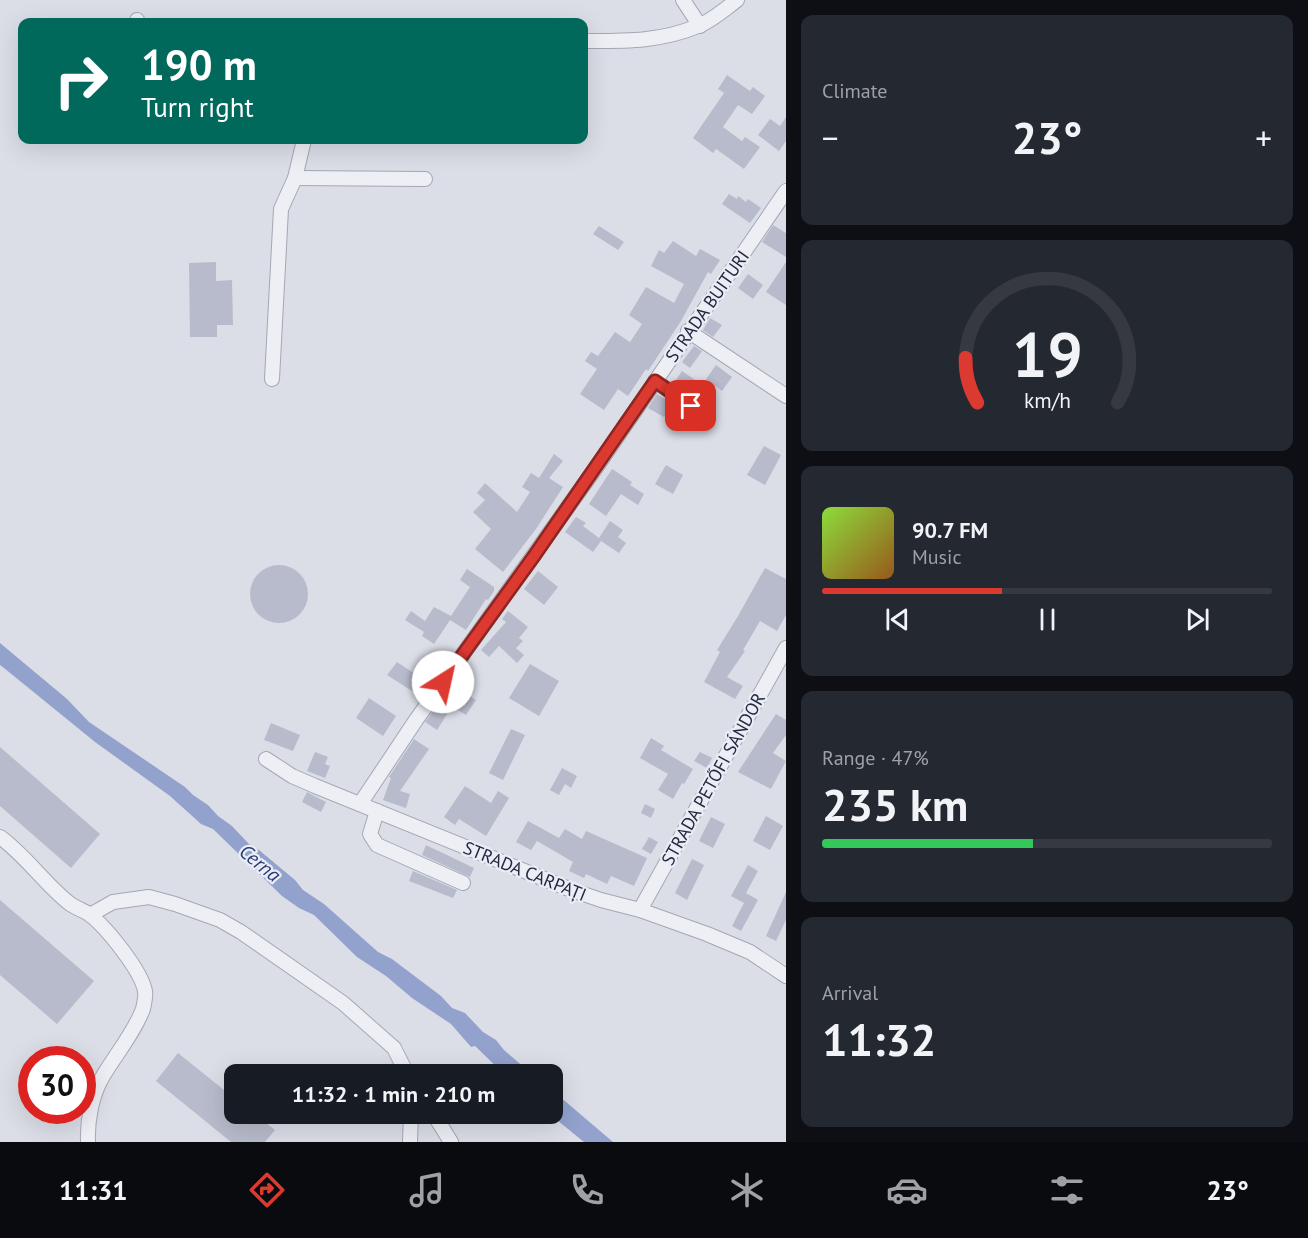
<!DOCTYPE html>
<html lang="en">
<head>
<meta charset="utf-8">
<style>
  body { margin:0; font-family:"PT Sans",sans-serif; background:#242831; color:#f1f3f6; height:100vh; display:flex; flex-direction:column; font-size:22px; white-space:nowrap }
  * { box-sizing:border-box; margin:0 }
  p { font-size:20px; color:#9ea1a6 }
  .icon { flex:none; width:33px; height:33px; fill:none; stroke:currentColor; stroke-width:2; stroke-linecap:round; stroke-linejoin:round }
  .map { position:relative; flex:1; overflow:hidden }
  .sheet { display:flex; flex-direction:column; gap:15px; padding:15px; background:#0d0f14; width:522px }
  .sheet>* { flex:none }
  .banner { position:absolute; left:18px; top:18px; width:570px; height:126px; border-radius:12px; box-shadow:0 6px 24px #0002; background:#00695c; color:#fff; overflow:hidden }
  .speed { position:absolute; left:18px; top:1046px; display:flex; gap:12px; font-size:30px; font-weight:700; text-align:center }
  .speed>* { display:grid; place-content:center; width:78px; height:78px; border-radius:50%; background:#171b24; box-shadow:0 6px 24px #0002; line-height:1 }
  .speed .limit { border:9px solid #d22; background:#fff; color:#111 }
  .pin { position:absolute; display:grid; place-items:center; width:51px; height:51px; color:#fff; margin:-26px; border-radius:12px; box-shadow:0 3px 9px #0006 }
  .me { position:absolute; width:66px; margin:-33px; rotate:35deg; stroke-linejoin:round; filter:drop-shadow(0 0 4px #0008) }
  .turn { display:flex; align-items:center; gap:21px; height:126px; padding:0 24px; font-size:27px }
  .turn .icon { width:78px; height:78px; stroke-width:2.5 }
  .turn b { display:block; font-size:42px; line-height:51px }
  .big { font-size:45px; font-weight:800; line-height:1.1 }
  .sheet .card { flex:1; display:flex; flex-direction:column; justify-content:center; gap:9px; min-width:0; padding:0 21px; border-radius:12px; background:#242831 }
  .sheet .dial { align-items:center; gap:0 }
  .dial svg { height:156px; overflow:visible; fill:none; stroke:#363941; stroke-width:7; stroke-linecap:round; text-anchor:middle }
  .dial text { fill:#f1f3f6; stroke:none }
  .song { display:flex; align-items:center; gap:18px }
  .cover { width:72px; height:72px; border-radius:9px; background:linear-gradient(135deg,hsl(90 70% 55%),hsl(30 70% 35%)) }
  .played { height:6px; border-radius:3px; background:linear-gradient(90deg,#dc3931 40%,#363941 40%) }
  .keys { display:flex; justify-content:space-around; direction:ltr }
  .heat { display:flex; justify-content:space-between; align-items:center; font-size:33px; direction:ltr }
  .charge { height:9px; border-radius:4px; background:linear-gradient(90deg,#34c759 47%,#363941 0) }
  .trip { position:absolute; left:224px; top:1064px; width:339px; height:60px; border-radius:12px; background:#171b24; box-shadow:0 6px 24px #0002; font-weight:800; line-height:60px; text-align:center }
  .dock { display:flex; height:96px; justify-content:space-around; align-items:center; background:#090b0e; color:#9ea1a6 }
  .dock .icon { width:42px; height:42px }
  .dock .current { color:#dc3931 }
  .dock b { font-size:27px; color:#f1f3f6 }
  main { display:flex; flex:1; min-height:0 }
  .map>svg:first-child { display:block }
  .water { fill:#92a2cc }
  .building { fill:#b8bbcb }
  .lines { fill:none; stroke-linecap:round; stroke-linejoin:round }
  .minor-casing { stroke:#a4a7b5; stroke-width:16 }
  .minor { stroke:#eeeff5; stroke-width:14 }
  .route-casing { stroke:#8f2520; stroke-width:15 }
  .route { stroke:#dc3931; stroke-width:10 }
  .labels { text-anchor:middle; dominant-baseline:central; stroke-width:4.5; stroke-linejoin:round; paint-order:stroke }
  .street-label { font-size:18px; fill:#24283f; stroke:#eaedf5 }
  .water-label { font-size:20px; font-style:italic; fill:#2a3d77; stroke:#eaedf5 }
</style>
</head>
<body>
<main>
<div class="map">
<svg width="786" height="1142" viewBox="0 0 786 1142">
  <rect width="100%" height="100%" fill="#dbdee7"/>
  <!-- water -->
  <g class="water">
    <polygon points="0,643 67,699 89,722 185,787 193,795 208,805 218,816 232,826 249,844 259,850 295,880 303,890 324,904 378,952 392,959 441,996 452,1008 465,1013 483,1032 496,1040 504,1050 532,1074 504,1074 475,1046 471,1047 451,1024 412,998 386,976 357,957 314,915 299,908 282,896 213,829 201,824 170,796 95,742 4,668 0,665"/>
    <polygon points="552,1090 613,1142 584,1142 552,1116 548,1113 552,1113"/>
  </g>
  <!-- building -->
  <g class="building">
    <polygon points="727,75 750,91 753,87 765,96 752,114 738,105 723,127 742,141 745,137 760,147 744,169 716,149 713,153 693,138 724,93 718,89"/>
    <polygon points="786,117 786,141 779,151 758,135 770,119 780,126"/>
    <polygon points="729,194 737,199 738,196 746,202 748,199 761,208 750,223 722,204"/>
    <polygon points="773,225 786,233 786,257 762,242"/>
    <polygon points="599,226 624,242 618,250 593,234"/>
    <polygon points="673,241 696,256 700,249 720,260 711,274 708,272 681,321 648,371 646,369 628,396 618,389 604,410 580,394 597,369 585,361 591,352 598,356 615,332 630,342 642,324 629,315 646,287 674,303 684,284 651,266 659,250 664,253"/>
    <polygon points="216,262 216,281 232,280 233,325 217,325 217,337 190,337 189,263"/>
    <polygon points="786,262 786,305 766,292"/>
    <polygon points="748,274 763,285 753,299 738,288"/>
    <polygon points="710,318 722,325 713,337 703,330"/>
    <polygon points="694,346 702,351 690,368 682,362"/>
    <polygon points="716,365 732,377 722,391 706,379"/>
    <polygon points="682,371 704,386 696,398 674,383"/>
    <polygon points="657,394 672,404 664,417 648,408"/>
    <polygon points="764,446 781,455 765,485 747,475"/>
    <polygon points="554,454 563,461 549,478 563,487 536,529 503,572 475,549 491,529 473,512 485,500 477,493 485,483 517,512 530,492 522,487 531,473 539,478"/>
    <polygon points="666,465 683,475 673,494 655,484"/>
    <polygon points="612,469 632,482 630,485 644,494 638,505 621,494 606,516 589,504"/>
    <polygon points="576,517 586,523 583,526 599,538 610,521 623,530 618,537 626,543 619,553 601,541 593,552 565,532"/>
    <circle cx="279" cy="594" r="29"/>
    <polygon points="765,568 786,579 786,615 777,631 760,621 743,650 745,651 727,677 743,686 735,699 704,682 720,652 717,650 738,616"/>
    <polygon points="467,569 494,587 494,591 488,600 486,599 466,630 450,620 434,644 422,636 424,632 405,620 411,611 425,621 434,607 451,616 470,587 460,580"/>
    <polygon points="538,571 558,587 544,605 524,589"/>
    <polygon points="508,611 528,627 519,638 523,641 516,648 524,655 517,663 499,646 489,657 481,650 506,622 502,619"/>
    <polygon points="397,662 421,678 412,691 387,675"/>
    <polygon points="530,664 559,681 539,716 509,698"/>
    <polygon points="454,687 476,700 466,715 445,702"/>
    <polygon points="369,698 396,716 383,736 356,718"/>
    <polygon points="441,701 451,708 437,730 425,722"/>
    <polygon points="776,714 786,720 786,735 773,753 786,761 771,789 738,772"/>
    <polygon points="271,723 300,735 293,751 264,740"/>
    <polygon points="511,729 525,735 503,780 489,773"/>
    <polygon points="651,738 664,746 661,750 693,769 684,784 682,783 673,799 658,790 668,774 640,758"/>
    <polygon points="414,739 429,749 400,791 410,794 406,808 383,800 391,778 389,777"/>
    <polygon points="0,747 100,834 71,868 0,806"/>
    <polygon points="315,752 328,757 325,764 330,766 325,778 307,771"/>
    <polygon points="700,752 712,758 707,768 694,761"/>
    <polygon points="562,768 577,776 571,788 565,784 559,795 550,790"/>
    <polygon points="465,786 491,803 498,791 509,798 486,836 459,819 455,825 444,817"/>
    <polygon points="307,792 326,802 321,812 302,802"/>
    <polygon points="645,804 655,809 651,818 641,813"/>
    <polygon points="766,816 783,826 770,850 753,841"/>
    <polygon points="711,817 725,824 713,848 699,841"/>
    <polygon points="528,821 559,838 565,829 582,839 586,831 647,858 634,886 611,876 607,884 586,874 584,878 569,871 573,862 537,841 531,850 516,842"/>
    <polygon points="649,837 658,842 651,854 642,849"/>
    <polygon points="426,845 474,868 470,877 422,855"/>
    <polygon points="692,859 704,865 687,900 675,893"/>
    <polygon points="748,865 758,871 746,893 758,900 741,931 732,926 744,903 731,896"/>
    <polygon points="413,871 457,890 453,898 409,881"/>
    <polygon points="786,892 786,920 776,941 766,936"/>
    <polygon points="0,900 94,981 57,1024 0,975"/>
    <polygon points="178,1053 234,1098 234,1113 253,1113 275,1130 265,1142 231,1142 156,1081"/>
  </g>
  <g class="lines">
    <defs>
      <g id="minor">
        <polyline points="683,0 700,26"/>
        <polyline points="137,20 138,22"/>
        <path d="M584,41c40,0 76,1 114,-15 14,-5 27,-17 39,-26"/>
        <polyline points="295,178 425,179"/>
        <polyline points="688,331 786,396"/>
        <polyline points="272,379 281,209 295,178 304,140"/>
        <polyline points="655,381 691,406"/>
        <polyline points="266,759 292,776 315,786 569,889 601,900 640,910 707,934 750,952 786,976"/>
        <polyline points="360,804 416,720 595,469 786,191"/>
        <polyline points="377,811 370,834 377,845 463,883"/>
        <path d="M0,837c26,19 44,46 69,66 6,5 14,7 20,11 17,13 52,56 56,77 1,5 -1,13 -2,18 -9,24 -27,45 -40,67 -11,18 -16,45 -15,66"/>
        <polyline points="640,910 786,648"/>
        <polyline points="90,915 113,902 149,897 175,904 220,920 241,932 343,1003 394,1048 407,1074"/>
        <polyline points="433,1113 451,1142"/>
        <polyline points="410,1142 411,1113"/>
      </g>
    </defs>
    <!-- minor casing -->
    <use href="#minor" class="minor-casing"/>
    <!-- minor -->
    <use href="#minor" class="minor"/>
  </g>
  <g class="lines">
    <defs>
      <polyline id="route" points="443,682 534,556 655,381 691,406"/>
    </defs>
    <!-- route casing -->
    <use href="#route" class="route-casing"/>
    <!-- route -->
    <use href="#route" class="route"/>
  </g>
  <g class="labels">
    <!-- street labels -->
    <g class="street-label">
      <text transform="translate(707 306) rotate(-55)">STRADA BUITURI</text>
      <text transform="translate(713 779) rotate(-61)">STRADA PETŐFI SÁNDOR</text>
      <text transform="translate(525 871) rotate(22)">STRADA CARPAȚI</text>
    </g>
    <!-- water labels -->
    <g class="water-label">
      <text transform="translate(260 863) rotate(39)">Cerna</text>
    </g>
  </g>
</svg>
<div class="speed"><div class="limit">30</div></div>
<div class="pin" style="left:691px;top:406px;background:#d93025"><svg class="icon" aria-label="arrive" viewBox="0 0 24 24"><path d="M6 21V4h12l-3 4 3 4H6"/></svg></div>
<svg class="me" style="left:443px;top:682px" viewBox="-20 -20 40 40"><circle r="19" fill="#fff"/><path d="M0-13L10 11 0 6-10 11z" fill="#dc3931"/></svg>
<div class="trip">11:32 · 1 min · 210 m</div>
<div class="banner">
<div class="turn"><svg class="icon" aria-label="right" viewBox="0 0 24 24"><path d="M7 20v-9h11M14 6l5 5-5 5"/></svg><div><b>190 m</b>Turn right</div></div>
</div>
</div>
<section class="sheet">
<div class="card"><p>Climate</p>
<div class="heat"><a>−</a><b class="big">23°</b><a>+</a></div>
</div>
<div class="card dial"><svg viewBox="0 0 100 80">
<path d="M14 69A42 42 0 1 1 86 69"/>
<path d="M14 69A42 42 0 0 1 8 46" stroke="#dc3931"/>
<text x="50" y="56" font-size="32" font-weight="700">19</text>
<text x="50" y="72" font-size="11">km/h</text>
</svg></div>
<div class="card">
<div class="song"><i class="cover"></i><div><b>90.7 FM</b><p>Music</p></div></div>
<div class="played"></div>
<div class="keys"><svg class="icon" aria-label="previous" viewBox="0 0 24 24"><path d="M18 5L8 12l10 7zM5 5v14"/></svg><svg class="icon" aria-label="pause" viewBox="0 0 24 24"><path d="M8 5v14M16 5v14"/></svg><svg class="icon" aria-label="next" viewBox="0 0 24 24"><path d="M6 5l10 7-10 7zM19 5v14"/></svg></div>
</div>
<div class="card"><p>Range · 47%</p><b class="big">235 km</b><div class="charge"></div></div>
<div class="card"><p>Arrival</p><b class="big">11:32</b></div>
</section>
</main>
<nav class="dock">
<b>11:31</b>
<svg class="icon current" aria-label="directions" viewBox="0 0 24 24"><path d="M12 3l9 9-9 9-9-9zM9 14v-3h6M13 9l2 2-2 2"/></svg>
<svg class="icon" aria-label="music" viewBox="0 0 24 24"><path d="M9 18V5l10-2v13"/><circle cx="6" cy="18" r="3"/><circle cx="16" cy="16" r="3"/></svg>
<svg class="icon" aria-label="phone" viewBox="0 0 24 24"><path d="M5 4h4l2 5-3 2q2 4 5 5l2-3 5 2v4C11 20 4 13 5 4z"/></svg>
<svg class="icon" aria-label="climate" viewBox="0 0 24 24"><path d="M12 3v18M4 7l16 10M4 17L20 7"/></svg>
<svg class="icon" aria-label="car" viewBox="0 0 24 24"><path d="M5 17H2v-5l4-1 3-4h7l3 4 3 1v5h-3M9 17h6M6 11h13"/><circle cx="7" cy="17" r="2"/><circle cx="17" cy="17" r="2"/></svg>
<svg class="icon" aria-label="filters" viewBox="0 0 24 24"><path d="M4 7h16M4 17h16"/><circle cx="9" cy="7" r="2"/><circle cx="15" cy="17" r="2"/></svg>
<b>23°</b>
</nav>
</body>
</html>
